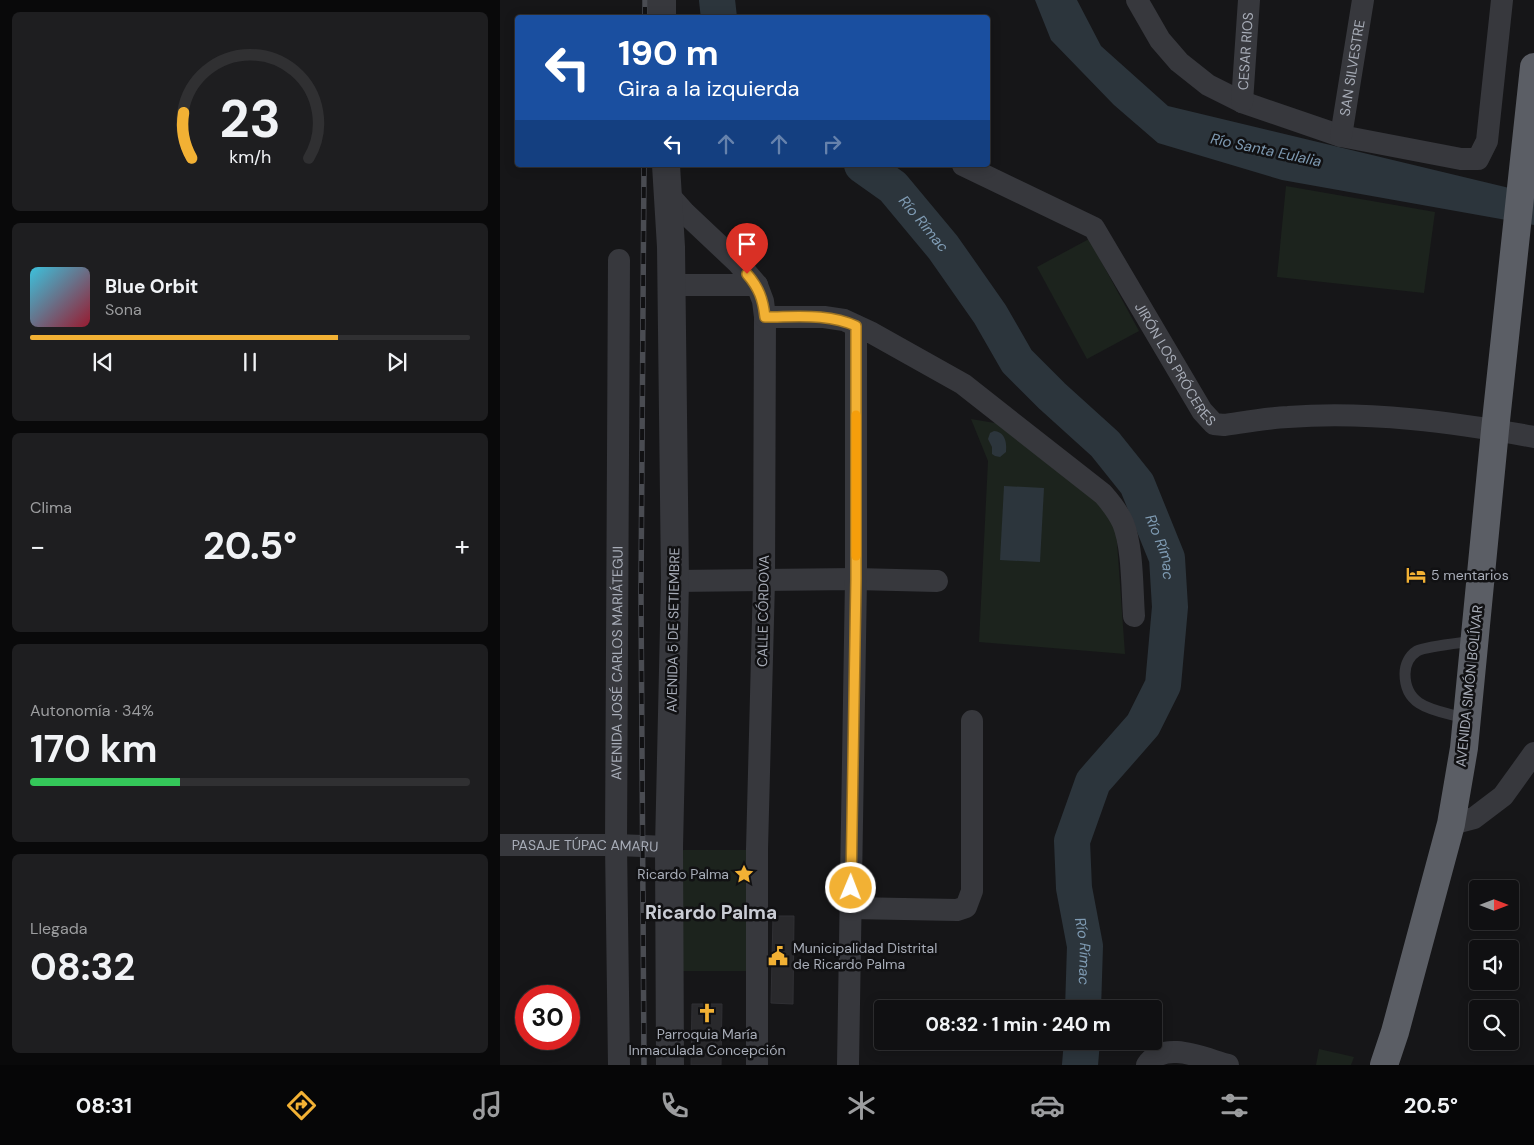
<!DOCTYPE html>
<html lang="es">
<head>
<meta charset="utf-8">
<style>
  body { margin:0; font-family:"DM Sans",sans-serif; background:#1e1e20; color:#f1f3f6; height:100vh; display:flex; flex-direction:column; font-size:19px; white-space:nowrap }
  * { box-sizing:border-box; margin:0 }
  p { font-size:16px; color:#9c9d9f }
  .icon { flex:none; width:28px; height:28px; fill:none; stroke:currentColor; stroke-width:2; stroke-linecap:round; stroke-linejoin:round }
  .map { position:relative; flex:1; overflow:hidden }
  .sheet { display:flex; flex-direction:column; gap:12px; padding:12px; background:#09090a; width:500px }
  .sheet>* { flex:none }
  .top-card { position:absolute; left:15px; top:15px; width:475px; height:152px; border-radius:5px; box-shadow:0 2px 12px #0003,0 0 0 1px #303032; background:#1a4fa0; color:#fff; overflow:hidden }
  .needle { width:32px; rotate:90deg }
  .controls { position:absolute; left:969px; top:880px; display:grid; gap:10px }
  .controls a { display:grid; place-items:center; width:50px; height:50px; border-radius:5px; background:#101012; box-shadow:0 2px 12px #0003,0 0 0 1px #303032; font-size:25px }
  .speed { position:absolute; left:15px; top:985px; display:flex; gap:10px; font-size:25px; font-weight:700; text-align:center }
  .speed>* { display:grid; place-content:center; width:65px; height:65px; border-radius:50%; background:#101012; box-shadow:0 2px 12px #0003,0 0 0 1px #303032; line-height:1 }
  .speed .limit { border:8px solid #d22; background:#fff; color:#111 }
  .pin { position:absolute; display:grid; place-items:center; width:42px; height:42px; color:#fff; margin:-51px -21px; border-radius:50% 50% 50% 0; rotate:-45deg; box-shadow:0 0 5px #0007 }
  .pin .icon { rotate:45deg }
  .me { position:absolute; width:55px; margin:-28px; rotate:1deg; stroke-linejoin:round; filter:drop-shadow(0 0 4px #0008) }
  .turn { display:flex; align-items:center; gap:18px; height:105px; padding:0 20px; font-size:22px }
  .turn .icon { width:65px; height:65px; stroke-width:2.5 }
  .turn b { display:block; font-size:35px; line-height:42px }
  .lanes { display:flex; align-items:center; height:48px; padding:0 20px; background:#0003; justify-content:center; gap:25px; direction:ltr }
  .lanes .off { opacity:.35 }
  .big { font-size:38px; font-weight:700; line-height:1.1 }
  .sheet .card { flex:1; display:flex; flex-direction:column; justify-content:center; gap:8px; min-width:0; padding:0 18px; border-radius:8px; background:#1e1e20 }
  .sheet .dial { align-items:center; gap:0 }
  .dial svg { height:130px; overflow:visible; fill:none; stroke:#303032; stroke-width:7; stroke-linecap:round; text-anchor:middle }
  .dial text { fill:#f1f3f6; stroke:none }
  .song { display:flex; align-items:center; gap:15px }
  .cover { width:60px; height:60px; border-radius:8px; background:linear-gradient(135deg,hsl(190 70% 55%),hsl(350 70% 35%)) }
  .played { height:5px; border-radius:2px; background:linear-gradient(90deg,#f2b134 70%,#303032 70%) }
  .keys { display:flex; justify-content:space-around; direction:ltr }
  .heat { display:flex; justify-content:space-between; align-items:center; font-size:28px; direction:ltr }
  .charge { height:8px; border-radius:4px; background:linear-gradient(90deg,#34c759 34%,#303032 0) }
  .trip { position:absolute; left:374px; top:1000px; width:288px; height:50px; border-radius:5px; background:#101012; box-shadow:0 2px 12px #0003,0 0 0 1px #303032; font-weight:700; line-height:50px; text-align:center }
  .menu { display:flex; height:80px; justify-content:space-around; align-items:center; background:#060607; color:#9c9d9f }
  .menu .icon { width:35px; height:35px }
  .menu .active { color:#f2b134 }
  .menu b { font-size:22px; color:#f1f3f6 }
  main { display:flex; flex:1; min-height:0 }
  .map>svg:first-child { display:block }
  .green { fill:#1c231d }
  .water { fill:#2c353c }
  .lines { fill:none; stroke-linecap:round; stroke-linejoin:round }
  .river { stroke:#2c353c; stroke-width:36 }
  .building { fill:#29292c; stroke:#303034 }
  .service { stroke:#37383d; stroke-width:11 }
  .minor { stroke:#37383d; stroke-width:22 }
  .tertiary { stroke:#37383d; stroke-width:28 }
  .trunk { stroke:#5b5e65; stroke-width:28 }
  .rail-casing { stroke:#4a4c52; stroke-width:5.5 }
  .rail { stroke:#111113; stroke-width:4; stroke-dasharray:11; stroke-linecap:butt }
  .route-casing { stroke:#9d7322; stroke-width:12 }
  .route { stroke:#f2b134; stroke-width:9 }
  .slow { stroke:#f59e0b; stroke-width:9 }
  .labels { text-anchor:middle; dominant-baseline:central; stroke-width:5; stroke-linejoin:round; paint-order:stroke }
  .street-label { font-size:14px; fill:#a8adb8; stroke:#111113 }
  .poi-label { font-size:14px; fill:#a8adb8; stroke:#111113; text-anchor:start }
  .water-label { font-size:15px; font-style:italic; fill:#7f9bb3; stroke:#111113 }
  .district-label { font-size:19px; font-weight:bold; fill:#c9ccd4; stroke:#111113 }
</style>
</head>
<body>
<main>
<section class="sheet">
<div class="card dial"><svg viewBox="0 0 100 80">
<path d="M14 69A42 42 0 1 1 86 69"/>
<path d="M14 69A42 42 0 0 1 9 41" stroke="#f2b134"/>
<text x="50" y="56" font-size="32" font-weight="700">23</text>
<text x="50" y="72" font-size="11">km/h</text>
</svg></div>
<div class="card">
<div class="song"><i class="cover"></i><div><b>Blue Orbit</b><p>Sona</p></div></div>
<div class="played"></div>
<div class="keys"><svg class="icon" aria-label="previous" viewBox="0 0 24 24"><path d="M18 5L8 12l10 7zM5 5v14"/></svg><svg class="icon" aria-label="pause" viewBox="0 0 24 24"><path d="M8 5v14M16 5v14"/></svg><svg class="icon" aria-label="next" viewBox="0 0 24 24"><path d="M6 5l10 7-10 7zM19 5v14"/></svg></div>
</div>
<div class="card"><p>Clima</p>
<div class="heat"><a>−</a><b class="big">20.5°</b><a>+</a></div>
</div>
<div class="card"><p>Autonomía · 34%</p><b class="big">170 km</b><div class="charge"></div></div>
<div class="card"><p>Llegada</p><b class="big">08:32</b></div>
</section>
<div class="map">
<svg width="1034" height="1065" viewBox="0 0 1034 1065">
  <rect width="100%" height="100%" fill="#161618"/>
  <!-- green -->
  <g class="green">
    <polygon points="786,186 935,212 924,293 777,277"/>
    <polygon points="589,239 639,331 587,359 537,267"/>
    <polygon points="471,419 507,425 606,508 616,528 625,654 479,642 488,461"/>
    <rect x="180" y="850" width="66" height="121"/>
    <polygon points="819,1049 854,1057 851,1065 816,1065"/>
  </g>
  <!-- water -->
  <g class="water">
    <polygon points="535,0 577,0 601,46 668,106 1034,194 1034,225 782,180 658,143 614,105 551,40"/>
    <path d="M494,431c11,1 13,11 12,21l-6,5 -5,-1 -3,-2v-7l-4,-8 2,-6z"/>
    <polygon points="504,486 544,488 540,562 500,560"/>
  </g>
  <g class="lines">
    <!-- river -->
    <g class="river">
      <polyline points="217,0 219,18"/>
      <path id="s1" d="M362,165l31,22 50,60 47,67 27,47 35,35 53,48 32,40 30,74 3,49 -7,78 -20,40 -50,57 -21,59 2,47 11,58 -2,63"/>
      <polyline points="580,1065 582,1041"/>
    </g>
  </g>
  <!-- building -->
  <g class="building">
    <polygon points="273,916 294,916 293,1004 271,1003"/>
    <polygon points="192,1004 222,1004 221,1065 191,1065"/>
  </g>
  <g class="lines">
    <!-- service -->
    <path class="service" d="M967,719c-28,-9 -62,-9 -62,-45 0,-9 4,-18 12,-23 10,-5 44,-8 57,-10"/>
    <!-- minor -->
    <g class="minor">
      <polyline points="637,0 660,40 679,62 708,85 742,102 841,136 961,159 978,159 987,141 1002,0"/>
      <path id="s2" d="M742,102l7,-102"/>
      <path id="s3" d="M841,136l22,-136"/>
      <path id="s4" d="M463,165l131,63 108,183 12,13 10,1c21,-3 43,-7 64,-8 82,-6 165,5 246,20"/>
      <polyline points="168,194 185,213 238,263 257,285 263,301 265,317 264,581 257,849 257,1065"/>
      <polyline points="172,285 257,285"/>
      <path d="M265,317h59l20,3 28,13 91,51 140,110c8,9 15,18 20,29 10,25 9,66 11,93"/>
      <polyline points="175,581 356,579 437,581"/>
      <polyline points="951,824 974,818 1003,796 1034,753"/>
      <path id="s5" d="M0,845h116l53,2"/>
      <polyline points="350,908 457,910 466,907 472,891 472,721"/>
      <path id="s6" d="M119,1065l-3,-220 3,-585"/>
      <polyline points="348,1065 356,579 356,326"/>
      <path d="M647,1065c17,-26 58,-6 81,0"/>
    </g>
    <!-- tertiary -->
    <g class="tertiary">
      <polyline points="162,0 162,18"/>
      <polyline points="166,165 171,247 175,581 169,847 170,1065"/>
    </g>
    <!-- trunk -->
    <polyline class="trunk" points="884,1065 895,1032 951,824 964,748 995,430 1034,67"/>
    <defs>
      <g id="rail">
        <polyline points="145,18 145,0"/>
        <polyline points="144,165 141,593 144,1065"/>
      </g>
    </defs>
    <!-- rail casing -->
    <use href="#rail" class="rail-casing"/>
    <!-- rail -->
    <use href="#rail" class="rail"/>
  </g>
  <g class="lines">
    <defs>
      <path id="route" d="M247,274c12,14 16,25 18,43 31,0 63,-4 91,9v253l-5,309"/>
    </defs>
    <!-- route casing -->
    <use href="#route" class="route-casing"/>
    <!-- route -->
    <use href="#route" class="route"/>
    <!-- slow -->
    <polyline class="slow" points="356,556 356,415"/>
  </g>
  <!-- icons -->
  <defs>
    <symbol id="hotel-bare" viewBox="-9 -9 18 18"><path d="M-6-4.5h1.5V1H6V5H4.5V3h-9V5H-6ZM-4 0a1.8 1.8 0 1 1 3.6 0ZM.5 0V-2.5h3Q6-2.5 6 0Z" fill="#f2b134" stroke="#111113" stroke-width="2.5" paint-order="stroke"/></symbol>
    <symbol id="sight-bare" viewBox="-9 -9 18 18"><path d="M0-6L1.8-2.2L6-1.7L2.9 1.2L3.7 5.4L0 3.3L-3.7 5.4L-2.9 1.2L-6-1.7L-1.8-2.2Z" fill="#f2b134" stroke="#111113" stroke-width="2.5" paint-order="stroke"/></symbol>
    <symbol id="civic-bare" viewBox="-9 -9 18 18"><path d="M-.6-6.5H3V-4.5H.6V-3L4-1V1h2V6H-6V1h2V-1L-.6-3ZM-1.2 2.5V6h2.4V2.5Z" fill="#f2b134" stroke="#111113" stroke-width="2.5" paint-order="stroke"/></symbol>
    <symbol id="church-bare" viewBox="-9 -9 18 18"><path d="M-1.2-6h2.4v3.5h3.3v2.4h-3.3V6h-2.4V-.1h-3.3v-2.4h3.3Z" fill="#f2b134" stroke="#111113" stroke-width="2.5" paint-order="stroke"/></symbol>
  </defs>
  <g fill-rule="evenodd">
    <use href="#hotel-bare" x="902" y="561" width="28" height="28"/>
    <use href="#sight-bare" x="230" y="860" width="28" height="28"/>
    <use href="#civic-bare" x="264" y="942" width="28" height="28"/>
    <use href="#church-bare" x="193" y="999" width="28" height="28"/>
  </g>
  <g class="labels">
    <!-- street labels -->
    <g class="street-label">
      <text stroke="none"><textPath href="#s2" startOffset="51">CESAR RIOS</textPath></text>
      <text stroke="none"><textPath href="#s3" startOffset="69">SAN SILVESTRE</textPath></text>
      <text stroke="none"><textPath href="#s4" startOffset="304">JIRÓN LOS PRÓCERES</textPath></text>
      <text transform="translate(263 611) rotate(-89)">CALLE CÓRDOVA</text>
      <text transform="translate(173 630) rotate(-89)">AVENIDA 5 DE SETIEMBRE</text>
      <text stroke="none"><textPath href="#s6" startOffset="402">AVENIDA JOSÉ CARLOS MARIÁTEGUI</textPath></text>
      <text transform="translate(969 686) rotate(-84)">AVENIDA SIMÓN BOLÍVAR</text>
      <text stroke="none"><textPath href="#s5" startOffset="85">PASAJE TÚPAC AMARU</textPath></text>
    </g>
    <!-- poi labels -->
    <g class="poi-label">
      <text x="931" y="575">5 mentarios</text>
      <text x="229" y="874" text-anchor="end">Ricardo Palma</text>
      <text x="293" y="948">Municipalidad Distrital<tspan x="293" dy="16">de Ricardo Palma</tspan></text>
      <text x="207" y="1034" text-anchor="middle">Parroquia María<tspan x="207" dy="16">Inmaculada Concepción</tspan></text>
    </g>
    <!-- water labels -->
    <g class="water-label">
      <text transform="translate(766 150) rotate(12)">Río Santa Eulalia</text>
      <text stroke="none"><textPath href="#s1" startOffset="86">Río Rímac</textPath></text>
      <text stroke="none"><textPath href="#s1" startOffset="492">Río Rímac</textPath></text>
      <text stroke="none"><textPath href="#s1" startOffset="926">Río Rímac</textPath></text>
    </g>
    <!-- district labels -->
    <g class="district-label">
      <text x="211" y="912">Ricardo Palma</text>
    </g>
  </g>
</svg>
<div class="controls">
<a><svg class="needle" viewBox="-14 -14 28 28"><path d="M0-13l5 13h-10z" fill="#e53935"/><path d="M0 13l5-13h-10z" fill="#9c9d9f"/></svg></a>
<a><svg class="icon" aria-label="sound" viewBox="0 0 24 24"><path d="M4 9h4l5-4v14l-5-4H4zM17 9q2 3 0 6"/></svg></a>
<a><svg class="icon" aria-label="search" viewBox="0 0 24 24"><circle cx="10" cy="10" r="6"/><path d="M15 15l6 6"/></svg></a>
</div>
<div class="speed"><div class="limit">30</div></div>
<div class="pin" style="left:247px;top:274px;background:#d93025"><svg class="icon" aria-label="arrive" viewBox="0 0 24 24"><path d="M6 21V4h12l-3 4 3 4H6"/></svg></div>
<svg class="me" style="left:351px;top:888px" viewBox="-20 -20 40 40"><circle r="17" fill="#f2b134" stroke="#fff" stroke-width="3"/><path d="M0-11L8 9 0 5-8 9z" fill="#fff"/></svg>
<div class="trip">08:32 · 1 min · 240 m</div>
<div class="top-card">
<div class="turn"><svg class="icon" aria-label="left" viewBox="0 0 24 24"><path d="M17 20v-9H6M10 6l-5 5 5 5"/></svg><div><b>190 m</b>Gira a la izquierda</div></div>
<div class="lanes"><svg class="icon" aria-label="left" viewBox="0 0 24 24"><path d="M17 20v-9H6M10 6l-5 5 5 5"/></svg><svg class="icon off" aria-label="ahead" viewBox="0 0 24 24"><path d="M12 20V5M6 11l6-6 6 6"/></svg><svg class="icon off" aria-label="ahead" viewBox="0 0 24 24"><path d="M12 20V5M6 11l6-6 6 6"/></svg><svg class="icon off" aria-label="right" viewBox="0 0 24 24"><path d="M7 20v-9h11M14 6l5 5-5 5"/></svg></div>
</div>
</div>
</main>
<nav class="menu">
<b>08:31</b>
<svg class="icon active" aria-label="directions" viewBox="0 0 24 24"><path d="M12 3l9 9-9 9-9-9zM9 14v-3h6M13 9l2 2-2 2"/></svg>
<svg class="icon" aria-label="music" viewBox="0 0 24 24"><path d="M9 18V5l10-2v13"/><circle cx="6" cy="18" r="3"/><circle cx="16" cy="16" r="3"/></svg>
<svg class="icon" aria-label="phone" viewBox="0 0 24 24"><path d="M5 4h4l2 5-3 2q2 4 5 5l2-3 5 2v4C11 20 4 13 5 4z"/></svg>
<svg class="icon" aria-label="climate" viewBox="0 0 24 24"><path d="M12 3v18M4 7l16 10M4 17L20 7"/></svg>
<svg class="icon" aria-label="car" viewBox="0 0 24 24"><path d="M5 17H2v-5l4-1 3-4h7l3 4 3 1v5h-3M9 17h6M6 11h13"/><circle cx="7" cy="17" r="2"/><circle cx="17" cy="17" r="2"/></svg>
<svg class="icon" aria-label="filters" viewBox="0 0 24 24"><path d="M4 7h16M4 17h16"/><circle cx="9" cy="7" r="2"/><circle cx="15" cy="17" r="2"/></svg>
<b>20.5°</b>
</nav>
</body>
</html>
